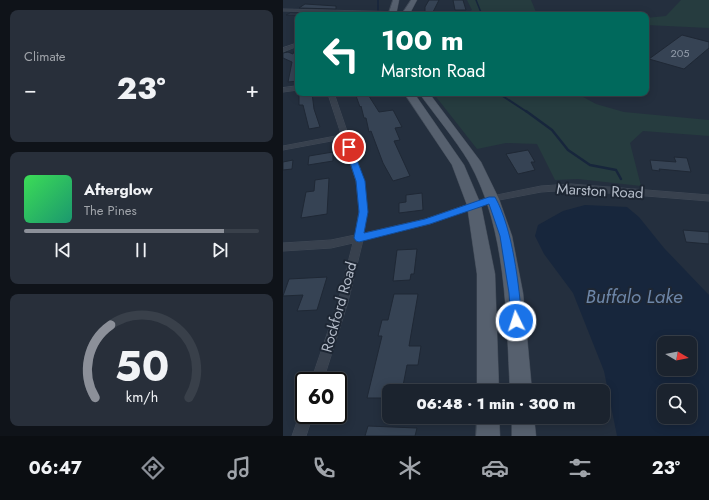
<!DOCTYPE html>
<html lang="en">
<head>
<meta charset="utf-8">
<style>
  body { margin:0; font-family:Jost,sans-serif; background:#282f3a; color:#f1f3f6; height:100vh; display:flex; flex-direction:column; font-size:15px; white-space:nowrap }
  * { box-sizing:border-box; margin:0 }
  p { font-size:13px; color:#a0a4aa }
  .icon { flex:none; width:22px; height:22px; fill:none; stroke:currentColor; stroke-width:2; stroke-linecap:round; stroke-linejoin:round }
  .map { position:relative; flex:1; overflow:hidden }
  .details { display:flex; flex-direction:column; gap:10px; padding:10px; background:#0f1319; width:283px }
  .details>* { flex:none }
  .top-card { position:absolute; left:12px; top:12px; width:354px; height:84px; border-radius:8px; box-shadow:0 2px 10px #0003,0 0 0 1px #39404a; background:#00695c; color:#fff; overflow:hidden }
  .needle { width:26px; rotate:100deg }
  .buttons { position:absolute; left:374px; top:336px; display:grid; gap:8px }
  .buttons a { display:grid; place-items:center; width:40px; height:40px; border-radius:8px; background:#1b232e; box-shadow:0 2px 10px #0003,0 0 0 1px #39404a; font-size:20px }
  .speed { position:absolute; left:12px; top:372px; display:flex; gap:8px; font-size:20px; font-weight:700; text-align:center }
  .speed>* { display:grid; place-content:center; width:52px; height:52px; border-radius:50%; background:#1b232e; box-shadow:0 2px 10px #0003,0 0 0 1px #39404a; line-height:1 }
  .speed .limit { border:2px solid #111; border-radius:6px; background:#fff; color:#111 }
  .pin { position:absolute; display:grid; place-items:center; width:34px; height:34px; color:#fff; margin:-17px; border:2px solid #fff; border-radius:50%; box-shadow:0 1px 4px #0007 }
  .me { position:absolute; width:44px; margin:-22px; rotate:356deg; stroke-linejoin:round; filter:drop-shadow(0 0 3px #0008) }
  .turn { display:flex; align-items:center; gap:14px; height:84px; padding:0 20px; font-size:18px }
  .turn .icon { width:52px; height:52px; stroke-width:2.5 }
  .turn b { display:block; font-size:28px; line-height:34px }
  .big { font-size:30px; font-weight:800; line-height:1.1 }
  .details .tile { flex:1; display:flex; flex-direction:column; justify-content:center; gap:6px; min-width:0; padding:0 14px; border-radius:8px; background:#282f3a }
  .details .dial { align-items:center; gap:0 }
  .dial svg { height:104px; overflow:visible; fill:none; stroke:#39404a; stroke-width:7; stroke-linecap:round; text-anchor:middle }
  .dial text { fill:#f1f3f6; stroke:none }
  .song { display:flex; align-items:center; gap:12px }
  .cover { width:48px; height:48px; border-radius:6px; background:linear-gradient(135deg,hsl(130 70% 55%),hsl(160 70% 35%)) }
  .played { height:4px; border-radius:2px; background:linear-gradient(90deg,#8c9099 85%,#39404a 85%) }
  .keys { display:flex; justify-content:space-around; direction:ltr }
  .heat { display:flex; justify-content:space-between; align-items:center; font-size:22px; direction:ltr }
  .trip { position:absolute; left:99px; top:384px; width:228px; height:40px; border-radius:8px; background:#1b232e; box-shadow:0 2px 10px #0003,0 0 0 1px #39404a; font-weight:800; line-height:40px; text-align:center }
  .dock { display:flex; height:64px; justify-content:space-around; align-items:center; background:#0b0e12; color:#a0a4aa }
  .dock .icon { width:28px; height:28px }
  .dock .selected { color:#8c9099 }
  .dock b { font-size:18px; color:#f1f3f6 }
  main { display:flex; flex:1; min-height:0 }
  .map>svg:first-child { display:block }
  .green { fill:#263c3f }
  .water { fill:#17263c; fill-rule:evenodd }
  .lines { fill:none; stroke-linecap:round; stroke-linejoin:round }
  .stream-far2 { stroke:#17263c; stroke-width:1.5 }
  .stream-far1 { stroke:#17263c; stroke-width:2 }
  .stream { stroke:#17263c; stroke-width:2.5 }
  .building { fill:#364354; stroke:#1f2835 }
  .minor-casing { stroke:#414a57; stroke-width:1 }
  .primary-casing { stroke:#414a57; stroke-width:1 }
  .minor { fill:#38414e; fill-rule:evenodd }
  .primary { fill:#56606e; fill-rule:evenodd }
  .route { fill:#1a73e8; stroke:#114b97 }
  .labels { text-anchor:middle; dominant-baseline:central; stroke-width:4; stroke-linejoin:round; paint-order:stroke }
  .far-number-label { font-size:11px; fill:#929caa }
  .street-label { font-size:15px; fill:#b4bcc9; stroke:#1d2633 }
  .near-water-label { font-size:19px; font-style:italic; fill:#6d86a8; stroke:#1d2633 }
</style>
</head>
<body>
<main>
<section class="details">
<div class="tile"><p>Climate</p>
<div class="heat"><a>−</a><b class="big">23°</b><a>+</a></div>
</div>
<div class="tile">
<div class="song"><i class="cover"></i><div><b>Afterglow</b><p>The Pines</p></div></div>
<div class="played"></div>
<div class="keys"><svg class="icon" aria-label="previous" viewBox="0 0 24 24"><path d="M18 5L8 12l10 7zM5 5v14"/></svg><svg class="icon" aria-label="pause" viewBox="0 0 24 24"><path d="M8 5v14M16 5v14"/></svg><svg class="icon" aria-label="next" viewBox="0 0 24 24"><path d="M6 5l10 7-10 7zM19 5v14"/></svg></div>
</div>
<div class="tile dial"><svg viewBox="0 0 100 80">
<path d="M14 69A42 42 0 1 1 86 69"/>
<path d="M14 69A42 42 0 0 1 26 13" stroke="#8c9099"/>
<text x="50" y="56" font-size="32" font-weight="700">50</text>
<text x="50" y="72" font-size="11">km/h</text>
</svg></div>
</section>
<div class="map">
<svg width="426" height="436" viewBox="0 0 426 436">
  <rect width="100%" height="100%" fill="#242f3e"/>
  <!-- green -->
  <g class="green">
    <polygon points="184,0 248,0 253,12 259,15 181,15 189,10"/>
    <polygon points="398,0 426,0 426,28 363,25 363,18 383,16"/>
    <polygon points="150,93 293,93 313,104 341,112 426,120 426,136 360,131 347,143 358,186 295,179 272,180 254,144 223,143 194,149"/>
  </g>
  <!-- water -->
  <path class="water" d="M302,205l42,2 12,10 25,31 45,47v141h-92l-13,-65 -31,-78 -29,-39 -9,-18 3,-11 25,-14zM381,343h26v26h-26zM381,391h26v26h-26z"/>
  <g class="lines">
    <!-- stream-far2 -->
    <g class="stream-far2">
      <polyline points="95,0 95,10"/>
      <polyline points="193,0 199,15"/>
    </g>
    <!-- stream-far1 -->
    <polyline class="stream-far1" points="215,93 244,112"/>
    <!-- stream -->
    <polyline class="stream" points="243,111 269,130 285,150 307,165 333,170 338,179"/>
  </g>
  <!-- building -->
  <g class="building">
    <polygon points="146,0 156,0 150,12 142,12 142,7"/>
    <polygon points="170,0 180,0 183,10 172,10"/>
    <polygon points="22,4 53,6 53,9 16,8"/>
    <polygon points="7,13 53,14 53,15 3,15"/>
    <polygon points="399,35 426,42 426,48 401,69 366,59"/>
    <polygon points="11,51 15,51 15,81 5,82 9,62 0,58 0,53 5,52 10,54"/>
    <polygon points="29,93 31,109 37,127 26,129 20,105 16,105 16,95"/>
    <polygon points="72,93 84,93 96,112 110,110 119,127 112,128 117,140 111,141 127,176 110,181 100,163 88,131 86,132 83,118 81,118 78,106 77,107"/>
    <polygon points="245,150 252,162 248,162 252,170 235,174 223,154"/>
    <polygon points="50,152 50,161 25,165 26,156"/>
    <polygon points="391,157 404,158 408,172 376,169 377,171 369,170 367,160 393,162"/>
    <polygon points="10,160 9,169 0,170 0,162"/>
    <polygon points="46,178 44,214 18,218 23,192 31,191 32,180"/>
    <polygon points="139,193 140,210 116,213 116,203 123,202 123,195"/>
    <polygon points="400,230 426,232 426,244 403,242"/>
    <polygon points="134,249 131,274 128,274 127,280 110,281 114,250"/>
    <polygon points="44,277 34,310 14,311 20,295 0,296 6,279"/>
    <polygon points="111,294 135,294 126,346 138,346 135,365 124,365 119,391 106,391 106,398 84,398 99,336 95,336 99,320 105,320"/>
    <polygon points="85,426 134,428 132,436 82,436"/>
  </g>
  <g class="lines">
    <defs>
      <g id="minor">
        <polygon points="0,9 123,12 125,13 123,14 0,11"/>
        <polygon points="15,43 15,46 0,52 0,48"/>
        <polygon points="15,86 15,90 0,92 0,88"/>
        <polygon points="45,93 51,93 81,181 84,211 81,233 142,219 209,196 258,186 288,184 426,195 426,201 288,190 258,192 211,201 147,224 80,240 65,302 40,381 28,381 55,302 70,243 48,248 0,251 0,243 48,240 72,235 76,211 73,181 59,139 0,150 0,146 58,135"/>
        <polygon points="21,409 21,415 30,415 23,436 9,436 18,410"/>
      </g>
      <g id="primary">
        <polygon points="110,0 116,0 113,15 105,15"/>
        <polygon points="128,0 134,0 126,15 118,15"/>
        <polygon points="121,93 131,93 181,165 198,205 212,274 216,391 194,391 194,274 184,205 169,165"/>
        <path d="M136,93h10l52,69 18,37 13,37 11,57 9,98h-22c-4,-76 -3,-161 -41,-229 -14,-23 -34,-47 -50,-69z"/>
        <polygon points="194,417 216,417 217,436 193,436"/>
        <polygon points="229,417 251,417 253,436 229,436"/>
      </g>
    </defs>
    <!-- minor casing -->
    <use href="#minor" class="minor-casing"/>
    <!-- primary casing -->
    <use href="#primary" class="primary-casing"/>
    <!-- minor -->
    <use href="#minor" class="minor"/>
    <!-- primary -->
    <use href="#primary" class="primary"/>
  </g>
  <!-- route -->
  <path class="route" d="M63,145h3l3,2 13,34 3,31 -4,21 61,-14 64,-22h6c18,32 24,89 27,124l-2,4 -4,1 -4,-1 -1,-4 -2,-28 -9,-57 -11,-32 -59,20 -71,18 -3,-1 -2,-3 5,-26 -3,-31 -11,-34z"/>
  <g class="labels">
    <!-- far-number labels -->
    <g class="far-number-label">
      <text x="397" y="53">205</text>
    </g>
    <!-- street labels -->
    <g class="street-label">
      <text transform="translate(317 191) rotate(3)">Marston Road</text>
      <text transform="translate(56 307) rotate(-74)">Rockford Road</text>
    </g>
    <!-- near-water labels -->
    <g class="near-water-label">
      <text x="351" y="296">Buffalo Lake</text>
    </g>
  </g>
</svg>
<div class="buttons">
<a><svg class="needle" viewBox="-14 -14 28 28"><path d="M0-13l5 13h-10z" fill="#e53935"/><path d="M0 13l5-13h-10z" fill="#a0a4aa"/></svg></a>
<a><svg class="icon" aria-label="search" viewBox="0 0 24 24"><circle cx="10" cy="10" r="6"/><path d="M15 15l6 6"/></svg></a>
</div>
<div class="speed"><div class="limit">60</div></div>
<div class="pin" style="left:66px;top:147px;background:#d93025"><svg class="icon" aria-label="arrive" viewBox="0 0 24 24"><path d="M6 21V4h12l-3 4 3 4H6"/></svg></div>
<svg class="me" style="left:233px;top:321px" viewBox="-20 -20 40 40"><circle r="17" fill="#1a73e8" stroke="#fff" stroke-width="3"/><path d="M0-11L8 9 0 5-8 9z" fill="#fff"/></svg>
<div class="trip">06:48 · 1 min · 300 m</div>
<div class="top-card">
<div class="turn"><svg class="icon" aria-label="left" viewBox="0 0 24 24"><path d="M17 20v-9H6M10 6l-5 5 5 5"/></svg><div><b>100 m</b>Marston Road</div></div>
</div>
</div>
</main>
<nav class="dock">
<b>06:47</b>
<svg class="icon selected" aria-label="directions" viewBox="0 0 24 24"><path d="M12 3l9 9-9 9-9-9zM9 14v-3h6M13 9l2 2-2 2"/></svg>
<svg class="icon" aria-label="music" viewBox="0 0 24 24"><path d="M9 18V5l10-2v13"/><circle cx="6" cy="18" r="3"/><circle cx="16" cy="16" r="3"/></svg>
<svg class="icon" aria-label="phone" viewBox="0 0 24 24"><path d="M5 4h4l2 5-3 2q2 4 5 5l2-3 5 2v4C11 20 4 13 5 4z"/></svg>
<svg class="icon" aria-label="climate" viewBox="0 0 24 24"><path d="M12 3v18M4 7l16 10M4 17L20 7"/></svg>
<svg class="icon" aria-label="car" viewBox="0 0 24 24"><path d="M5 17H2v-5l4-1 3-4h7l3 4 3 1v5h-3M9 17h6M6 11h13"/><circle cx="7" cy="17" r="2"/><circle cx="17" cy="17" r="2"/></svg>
<svg class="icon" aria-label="filters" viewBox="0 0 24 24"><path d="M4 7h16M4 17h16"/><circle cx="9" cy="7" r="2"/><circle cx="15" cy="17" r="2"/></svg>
<b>23°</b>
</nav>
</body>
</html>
